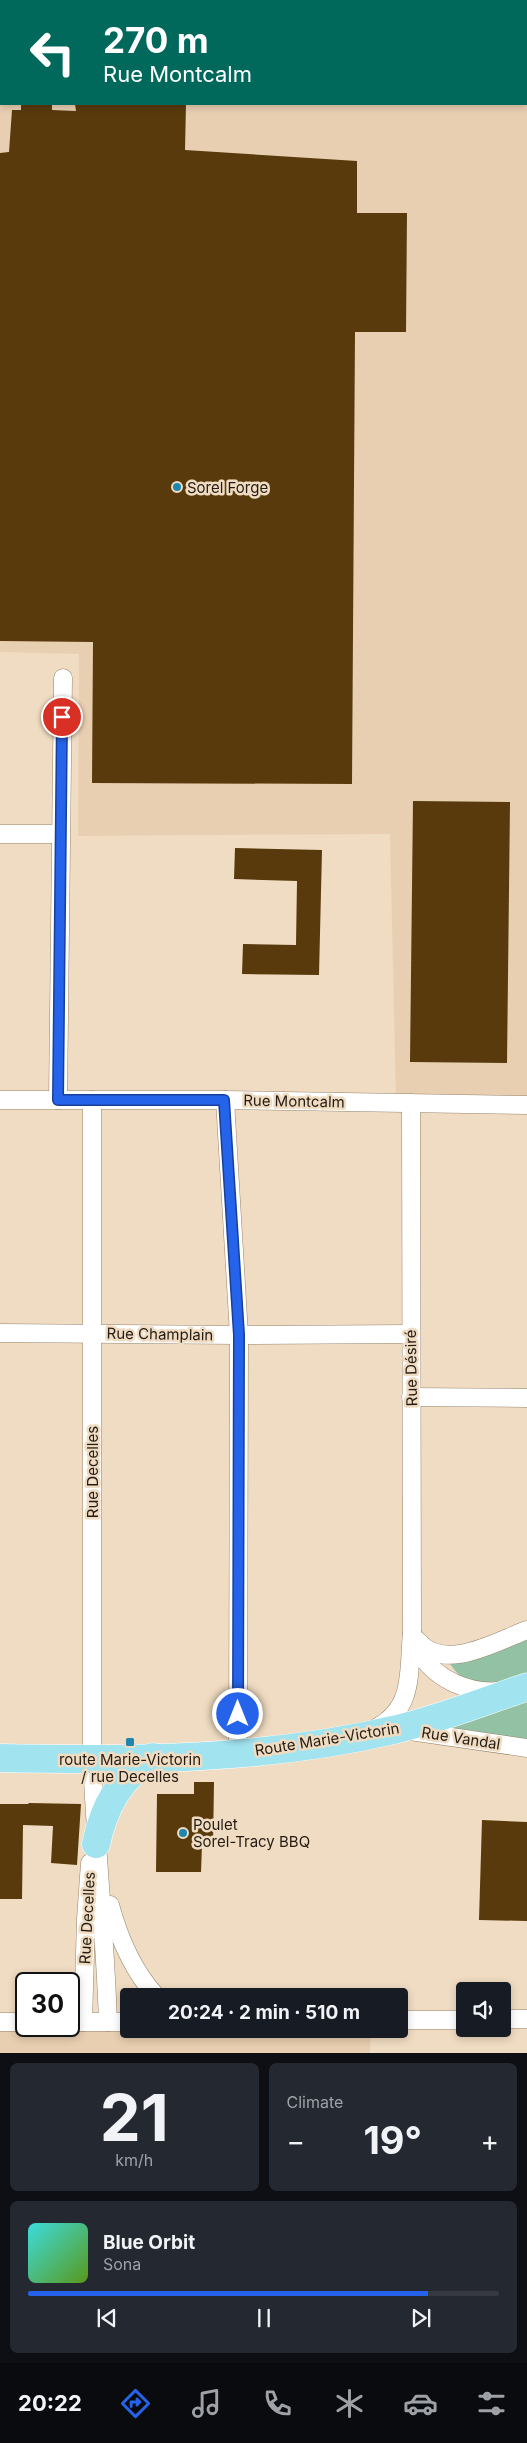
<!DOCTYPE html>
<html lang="en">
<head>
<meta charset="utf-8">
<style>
  body { margin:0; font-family:Inter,sans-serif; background:#242831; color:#f1f3f6; height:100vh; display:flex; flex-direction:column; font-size:19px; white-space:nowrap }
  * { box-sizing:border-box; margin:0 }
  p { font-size:16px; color:#9ea1a6 }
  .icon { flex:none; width:28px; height:28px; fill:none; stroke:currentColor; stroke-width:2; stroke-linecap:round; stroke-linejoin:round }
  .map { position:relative; height:2053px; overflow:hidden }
  .details { display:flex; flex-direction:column; gap:10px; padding:10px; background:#0d0f14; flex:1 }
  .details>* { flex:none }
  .guide { position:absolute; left:0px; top:0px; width:528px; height:105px; box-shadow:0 2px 8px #0003; background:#00695c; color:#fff; overflow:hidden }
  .fabs { position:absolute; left:456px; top:1982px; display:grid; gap:10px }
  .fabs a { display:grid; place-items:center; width:55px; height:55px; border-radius:5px; background:#171b24; box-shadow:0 2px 8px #0003; font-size:25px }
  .speed { position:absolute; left:15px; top:1972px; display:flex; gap:10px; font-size:25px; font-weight:700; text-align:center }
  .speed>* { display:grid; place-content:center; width:65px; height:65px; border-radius:50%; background:#171b24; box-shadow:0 2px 8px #0003; line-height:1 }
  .speed .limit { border:2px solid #111; border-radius:8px; background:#fff; color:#111 }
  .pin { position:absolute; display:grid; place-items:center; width:42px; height:42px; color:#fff; margin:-21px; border:2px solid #fff; border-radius:50%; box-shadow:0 1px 5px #0007 }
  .me { position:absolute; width:55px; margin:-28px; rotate:0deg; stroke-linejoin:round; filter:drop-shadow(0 0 4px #0008) }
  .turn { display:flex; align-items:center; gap:18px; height:105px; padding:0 20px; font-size:22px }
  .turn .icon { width:65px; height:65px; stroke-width:2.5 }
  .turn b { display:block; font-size:35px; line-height:42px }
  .big { font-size:38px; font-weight:700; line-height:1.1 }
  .details .card { flex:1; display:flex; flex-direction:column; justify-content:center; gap:8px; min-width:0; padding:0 18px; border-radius:8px; background:#242831 }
  .details .dial { align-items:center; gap:0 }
  .dial b { font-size:65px; line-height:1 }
  .song { display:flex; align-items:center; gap:15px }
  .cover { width:60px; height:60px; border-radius:8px; background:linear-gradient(135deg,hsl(180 70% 55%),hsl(90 70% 35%)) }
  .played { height:5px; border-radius:2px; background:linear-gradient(90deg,#2563eb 85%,#363941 85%) }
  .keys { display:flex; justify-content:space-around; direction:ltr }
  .heat { display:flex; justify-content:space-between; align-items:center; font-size:28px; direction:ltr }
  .details .tiles { flex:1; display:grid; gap:10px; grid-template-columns:1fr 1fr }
  .card:last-child { grid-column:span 2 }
  .trip { position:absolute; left:120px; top:1988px; width:288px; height:50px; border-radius:5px; background:#171b24; box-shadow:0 2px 8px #0003; font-weight:700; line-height:50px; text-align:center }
  .tabs { display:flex; height:80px; justify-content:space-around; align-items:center; background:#090b0e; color:#9ea1a6 }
  .tabs .icon { width:35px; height:35px }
  .tabs .on { color:#2563eb }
  .tabs b { font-size:22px; color:#f1f3f6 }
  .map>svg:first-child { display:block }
  .built { fill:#e9cfb1; fill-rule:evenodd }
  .green { fill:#92c1a4 }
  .building { fill:#583a0c }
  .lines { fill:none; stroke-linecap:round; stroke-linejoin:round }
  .minor-casing { stroke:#97856d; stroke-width:19 }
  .primary-casing { stroke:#fff; stroke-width:29 }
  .minor { stroke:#fff; stroke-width:18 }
  .primary { stroke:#a1e3ef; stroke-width:28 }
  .route-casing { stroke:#184099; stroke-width:12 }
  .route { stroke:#2563eb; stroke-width:9 }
  .poi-dot { fill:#1e87af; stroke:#f0dcc2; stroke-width:2 }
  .labels { text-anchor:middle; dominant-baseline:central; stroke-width:5; stroke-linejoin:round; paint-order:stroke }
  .poi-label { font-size:15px; fill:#241c13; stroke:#f0dcc2; text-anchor:start }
  .street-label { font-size:15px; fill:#241c13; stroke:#f0dcc2 }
</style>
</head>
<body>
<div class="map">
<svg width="527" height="2053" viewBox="0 0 527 2053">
  <rect width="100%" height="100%" fill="#f0dcc2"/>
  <!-- built -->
  <g class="built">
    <path d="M0,0h527v1105l-131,-2 -6,-269 -312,2 1,-182 -79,-2zM1,1h525v103h-525z"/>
    <polygon points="0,2022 26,2026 129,2029 371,2029 370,2053 0,2053"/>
  </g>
  <!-- green -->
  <path class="green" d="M527,1630v118l-103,-17 94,-41c-33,-5 -56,0 -72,-34z"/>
  <!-- building -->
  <g class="building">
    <polygon points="21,104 52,104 52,110 76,111 75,104 186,104 185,150 357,161 357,213 407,213 406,332 355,332 352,784 92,783 93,642 0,641 0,153 9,152 12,110 21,110"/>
    <polygon points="413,801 510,802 507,1063 410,1062"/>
    <polygon points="235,848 322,850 319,975 242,974 243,944 296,945 297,881 234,879"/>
    <polygon points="194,1782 214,1782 213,1845 202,1845 201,1872 156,1872 157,1794 194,1794"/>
    <polygon points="29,1803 81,1804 77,1865 51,1863 53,1826 23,1825 22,1899 0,1899 0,1804 28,1804"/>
    <polygon points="482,1820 527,1822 527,1921 479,1920"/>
  </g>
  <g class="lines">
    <defs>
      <g id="minor">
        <polyline points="0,834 60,834"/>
        <polyline points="0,1100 225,1100 527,1105"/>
        <polyline points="58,1100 63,678"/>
        <path d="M92,1100v660c4,88 13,174 16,262"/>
        <polyline points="225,1100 239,1335 238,1753"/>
        <polyline points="0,1333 239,1335 410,1334"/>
        <polyline points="411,1397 527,1398"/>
        <path d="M412,1633c3,7 5,16 9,22 16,25 49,39 78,36"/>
        <path d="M418,1641c26,32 79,0 109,-11"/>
        <path d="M376,1728c39,-20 32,-57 36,-95l-1,-530"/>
        <polyline points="410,1731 527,1748"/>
        <path d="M110,1905c9,33 23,66 46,91"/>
        <polyline points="502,2019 527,2019"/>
        <polyline points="399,2020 465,2020"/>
        <polyline points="0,2022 26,2022"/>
        <polyline points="69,2022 129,2022"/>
        <polyline points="83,2022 86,1919 90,1863"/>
      </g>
      <g id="primary">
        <path d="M0,1758c131,3 265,2 393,-28 44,-10 91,-29 134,-43"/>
        <path d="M96,1844c8,-37 23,-66 57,-87"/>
      </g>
    </defs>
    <!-- minor casing -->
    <use href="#minor" class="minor-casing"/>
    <!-- primary casing -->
    <use href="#primary" class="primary-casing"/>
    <!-- minor -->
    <use href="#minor" class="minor"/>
    <!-- primary -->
    <use href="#primary" class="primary"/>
  </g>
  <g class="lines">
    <defs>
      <polyline id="route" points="62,717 58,1100 224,1100 239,1335 238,1714"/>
    </defs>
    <!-- route casing -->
    <use href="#route" class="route-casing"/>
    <!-- route -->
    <use href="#route" class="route"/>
  </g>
  <!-- markers -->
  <g class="poi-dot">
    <circle cx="177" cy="487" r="5"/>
    <rect x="125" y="1737" width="10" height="10" rx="2.5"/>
    <circle cx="183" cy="1833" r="5"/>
  </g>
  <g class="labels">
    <!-- poi labels -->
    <g class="poi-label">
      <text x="187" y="487">Sorel Forge</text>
      <text x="130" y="1759" text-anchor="middle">route Marie-Victorin<tspan x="130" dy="17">/ rue Decelles</tspan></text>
      <text x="193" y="1824">Poulet<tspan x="193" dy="17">Sorel-Tracy BBQ</tspan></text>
    </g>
    <!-- street labels -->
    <g class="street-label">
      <text transform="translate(294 1101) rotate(1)">Rue Montcalm</text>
      <text transform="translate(160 1334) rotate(1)">Rue Champlain</text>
      <text transform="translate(411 1368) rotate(-91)">Rue Désiré</text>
      <text transform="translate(92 1472) rotate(-90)">Rue Decelles</text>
      <text transform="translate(461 1738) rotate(9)">Rue Vandal</text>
      <text transform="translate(327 1739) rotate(-9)">Route Marie-Victorin</text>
      <text transform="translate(87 1918) rotate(-87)">Rue Decelles</text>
    </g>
  </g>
</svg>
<div class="fabs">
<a><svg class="icon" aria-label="sound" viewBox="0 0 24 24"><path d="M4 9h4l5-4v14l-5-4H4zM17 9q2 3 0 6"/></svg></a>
</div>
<div class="speed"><div class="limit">30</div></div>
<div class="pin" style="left:62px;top:717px;background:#d93025"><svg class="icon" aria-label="arrive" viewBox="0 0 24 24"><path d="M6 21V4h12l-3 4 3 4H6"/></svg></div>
<svg class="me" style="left:238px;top:1714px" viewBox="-20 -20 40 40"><circle r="17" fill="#2563eb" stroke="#fff" stroke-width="3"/><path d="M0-11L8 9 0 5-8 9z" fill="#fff"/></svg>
<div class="trip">20:24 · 2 min · 510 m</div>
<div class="guide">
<div class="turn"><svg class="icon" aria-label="left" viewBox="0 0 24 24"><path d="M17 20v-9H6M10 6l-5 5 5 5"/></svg><div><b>270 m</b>Rue Montcalm</div></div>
</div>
</div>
<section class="details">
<div class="tiles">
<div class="card dial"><b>21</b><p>km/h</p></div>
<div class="card"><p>Climate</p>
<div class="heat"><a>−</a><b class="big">19°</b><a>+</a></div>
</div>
<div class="card">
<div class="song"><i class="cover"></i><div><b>Blue Orbit</b><p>Sona</p></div></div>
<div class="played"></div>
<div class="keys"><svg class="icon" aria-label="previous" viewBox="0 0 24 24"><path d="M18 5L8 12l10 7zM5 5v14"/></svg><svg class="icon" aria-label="pause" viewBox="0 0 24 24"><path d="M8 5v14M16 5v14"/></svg><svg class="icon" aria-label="next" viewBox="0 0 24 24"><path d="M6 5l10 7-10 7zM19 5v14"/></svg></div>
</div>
</div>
</section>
<nav class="tabs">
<b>20:22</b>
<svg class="icon on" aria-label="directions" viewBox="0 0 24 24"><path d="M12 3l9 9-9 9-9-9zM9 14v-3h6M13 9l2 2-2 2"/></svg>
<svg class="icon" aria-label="music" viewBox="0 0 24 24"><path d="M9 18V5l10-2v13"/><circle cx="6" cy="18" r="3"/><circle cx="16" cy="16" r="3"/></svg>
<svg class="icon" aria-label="phone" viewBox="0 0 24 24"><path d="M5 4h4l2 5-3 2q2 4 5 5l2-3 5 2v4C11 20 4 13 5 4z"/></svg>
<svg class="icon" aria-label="climate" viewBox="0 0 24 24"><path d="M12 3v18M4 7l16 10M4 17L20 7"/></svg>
<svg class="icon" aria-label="car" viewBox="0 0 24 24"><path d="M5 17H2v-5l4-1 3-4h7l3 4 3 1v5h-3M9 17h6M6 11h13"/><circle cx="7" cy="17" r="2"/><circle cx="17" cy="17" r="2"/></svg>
<svg class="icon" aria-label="filters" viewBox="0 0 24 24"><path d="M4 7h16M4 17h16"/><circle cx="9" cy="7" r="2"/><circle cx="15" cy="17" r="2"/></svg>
</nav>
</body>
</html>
